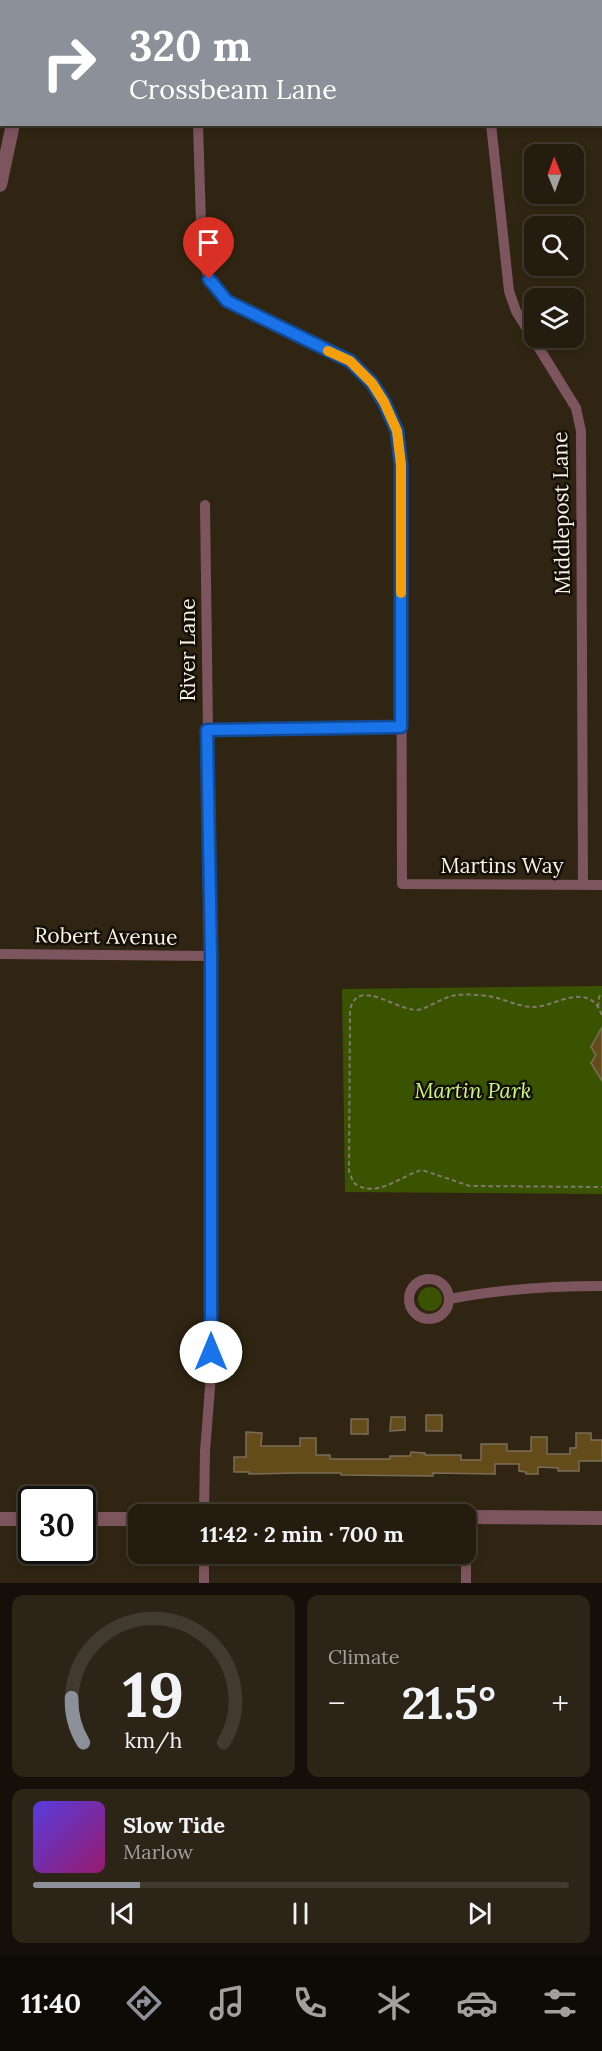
<!DOCTYPE html>
<html lang="en">
<head>
<meta charset="utf-8">
<style>
  body { margin:0; font-family:Lora,serif; background:#2c2517; color:#f1f3f6; height:100vh; display:flex; flex-direction:column; font-size:22px; white-space:nowrap }
  * { box-sizing:border-box; margin:0 }
  p { font-size:20px; color:#a3a19e }
  .icon { flex:none; width:33px; height:33px; fill:none; stroke:currentColor; stroke-width:2; stroke-linecap:round; stroke-linejoin:round }
  .map { position:relative; height:1583px; overflow:hidden }
  .drawer { display:flex; flex-direction:column; gap:12px; padding:12px; background:#140f08; flex:1 }
  .drawer>* { flex:none }
  .hud { position:absolute; left:0px; top:0px; width:603px; height:126px; box-shadow:0 3px 9px #0003,0 0 0 2px #413a2e; background:#8c9099; color:#fff; overflow:hidden }
  .needle { width:39px; rotate:359deg }
  .tools { position:absolute; left:524px; top:144px; display:grid; gap:12px }
  .tools a { display:grid; place-items:center; width:60px; height:60px; border-radius:12px; background:#241c0e; box-shadow:0 3px 9px #0003,0 0 0 2px #413a2e; font-size:30px }
  .speed { position:absolute; left:18px; top:1486px; display:flex; gap:12px; font-size:30px; font-weight:700; text-align:center }
  .speed>* { display:grid; place-content:center; width:78px; height:78px; border-radius:50%; background:#241c0e; box-shadow:0 3px 9px #0003,0 0 0 2px #413a2e; line-height:1 }
  .speed .limit { border:3px solid #111; border-radius:9px; background:#fff; color:#111 }
  .pin { position:absolute; display:grid; place-items:center; width:51px; height:51px; color:#fff; margin:-62px -26px; border-radius:50% 50% 50% 0; rotate:-45deg; box-shadow:0 0 6px #0007 }
  .pin .icon { rotate:45deg }
  .me { position:absolute; width:66px; margin:-33px; rotate:0deg; stroke-linejoin:round; filter:drop-shadow(0 0 4px #0008) }
  .turn { display:flex; align-items:center; gap:21px; height:126px; padding:0 30px; font-size:27px }
  .turn .icon { width:78px; height:78px; stroke-width:2.5 }
  .turn b { display:block; font-size:42px; line-height:51px }
  .big { font-size:45px; font-weight:700; line-height:1.1 }
  .drawer .card { flex:1; display:flex; flex-direction:column; justify-content:center; gap:9px; min-width:0; padding:0 21px; border-radius:12px; background:#2c2517 }
  .drawer .dial { align-items:center; gap:0 }
  .dial svg { height:156px; overflow:visible; fill:none; stroke:#413a2e; stroke-width:7; stroke-linecap:round; text-anchor:middle }
  .dial text { fill:#f1f3f6; stroke:none }
  .song { display:flex; align-items:center; gap:18px }
  .cover { width:72px; height:72px; border-radius:9px; background:linear-gradient(135deg,hsl(250 70% 55%),hsl(320 70% 35%)) }
  .played { height:6px; border-radius:3px; background:linear-gradient(90deg,#8c9099 20%,#413a2e 20%) }
  .keys { display:flex; justify-content:space-around; direction:ltr }
  .heat { display:flex; justify-content:space-between; align-items:center; font-size:33px; direction:ltr }
  .drawer .tiles { flex:1; display:grid; gap:12px; grid-template-columns:1fr 1fr }
  .card:last-child { grid-column:span 2 }
  .trip { position:absolute; left:128px; top:1504px; width:348px; height:60px; border-radius:12px; background:#241c0e; box-shadow:0 3px 9px #0003,0 0 0 2px #413a2e; font-weight:700; line-height:60px; text-align:center }
  .dock { display:flex; height:96px; justify-content:space-around; align-items:center; background:#0e0b06; color:#a3a19e }
  .dock .icon { width:42px; height:42px }
  .dock .on { color:#8c9099 }
  .dock b { font-size:27px; color:#f1f3f6 }
  .map>svg:first-child { display:block }
  .green { fill:#3a5300 }
  .building { fill:#644c1a; stroke:#7a6d58; stroke-width:1.5 }
  .lines { fill:none; stroke-linecap:round; stroke-linejoin:round }
  .path { stroke:#827969; stroke-width:2; stroke-dasharray:4.5 3; stroke-linecap:butt }
  .service { stroke:#7d555e; stroke-width:5 }
  .minor { stroke:#7d555e; stroke-width:10 }
  .tertiary { stroke:#7d555e; stroke-width:14 }
  .route-casing { stroke:#114b97; stroke-width:15 }
  .route { stroke:#1a73e8; stroke-width:10 }
  .slow { stroke:#f59e0b; stroke-width:10 }
  .labels { text-anchor:middle; dominant-baseline:central; stroke-width:5; stroke-linejoin:round; paint-order:stroke }
  .street-label { font-size:21px; fill:#faf3e7; stroke:#140f07 }
  .park-label { font-size:21px; font-style:italic; fill:#c9f682; stroke:#140f07 }
</style>
</head>
<body>
<div class="map">
<svg width="602" height="1583" viewBox="0 0 602 1583">
  <rect width="100%" height="100%" fill="#302512"/>
  <!-- green -->
  <g class="green">
    <polygon points="602,986 602,1194 345,1192 342,989"/>
    <circle cx="430" cy="1299" r="12"/>
  </g>
  <!-- building -->
  <g class="building">
    <polygon points="602,1027 602,1081 591,1063 596,1055 591,1047"/>
    <rect x="426" y="1415" width="16" height="16"/>
    <polygon points="391,1417 405,1417 405,1430 390,1431"/>
    <rect x="351" y="1419" width="17" height="15"/>
    <polygon points="246,1432 262,1433 261,1446 300,1446 300,1438 316,1438 316,1455 330,1455 330,1459 390,1459 390,1456 410,1456 411,1452 425,1453 425,1455 461,1455 461,1460 481,1460 481,1444 507,1444 507,1451 531,1451 531,1437 547,1437 547,1454 570,1454 570,1448 576,1448 576,1433 591,1433 591,1440 602,1440 602,1461 579,1461 579,1471 558,1471 558,1468 538,1467 538,1474 526,1474 526,1472 519,1471 519,1464 495,1464 495,1474 433,1473 433,1476 341,1475 341,1473 295,1473 249,1474 249,1472 234,1472 234,1457 246,1457"/>
  </g>
  <g class="lines">
    <!-- path -->
    <g class="path">
      <polyline points="598,1007 599,997 602,993"/>
      <path d="M602,1015c-2,-3 -2,-6 -4,-8 -15,-23 -45,0 -64,0 -14,0 -28,-7 -41,-10 -12,-2 -29,-4 -41,-1 -11,3 -20,9 -30,13 -21,7 -64,-35 -72,1l-1,161 4,11c22,19 48,-7 69,-12l48,16 132,1"/>
    </g>
    <!-- service -->
    <g class="service">
      <polyline points="127,0 127,2"/>
      <polyline points="175,0 178,2"/>
      <polyline points="280,0 280,2"/>
      <polyline points="403,0 403,2"/>
    </g>
    <!-- minor -->
    <g class="minor">
      <polyline points="528,2 541,0"/>
      <polyline points="198,124 202,257 209,279 227,301 350,361 372,383 384,402 397,431 401,465 402,884 602,885"/>
      <polyline points="491,124 509,291 516,311 576,408 581,431 583,884"/>
      <polyline points="207,730 401,727"/>
      <polyline points="0,954 211,956"/>
      <circle cx="429" cy="1299" r="20"/>
      <path d="M449,1299c51,-10 101,-13 153,-13"/>
      <polyline points="204,1515 205,1451 211,1375 211,956 205,505"/>
      <polyline points="466,1517 466,1583"/>
      <polyline points="204,1583 204,1554"/>
    </g>
    <!-- tertiary -->
    <g class="tertiary">
      <polyline points="0,43 2,43"/>
      <polyline points="0,185 13,124"/>
      <polyline points="465,1517 602,1518"/>
      <polyline points="0,1519 32,1519"/>
      <polyline points="82,1519 138,1519"/>
    </g>
  </g>
  <g class="lines">
    <defs>
      <polyline id="route" points="209,279 227,301 350,361 372,383 384,402 397,431 401,465 401,727 207,730 211,956 211,1352"/>
    </defs>
    <!-- route casing -->
    <use href="#route" class="route-casing"/>
    <!-- route -->
    <use href="#route" class="route"/>
    <!-- slow -->
    <polyline class="slow" points="328,351 350,361 372,383 384,402 397,431 401,465 401,593"/>
  </g>
  <g class="labels">
    <!-- street labels -->
    <g class="street-label">
      <text transform="translate(561 513) rotate(-91)">Middlepost Lane</text>
      <text transform="translate(187 650) rotate(-90)">River Lane</text>
      <text x="502" y="865">Martins Way</text>
      <text transform="translate(106 936) rotate(1)">Robert Avenue</text>
    </g>
    <!-- park labels -->
    <g class="park-label">
      <text x="473" y="1090">Martin Park</text>
    </g>
  </g>
</svg>
<div class="tools">
<a><svg class="needle" viewBox="-14 -14 28 28"><path d="M0-13l5 13h-10z" fill="#e53935"/><path d="M0 13l5-13h-10z" fill="#a3a19e"/></svg></a>
<a><svg class="icon" aria-label="search" viewBox="0 0 24 24"><circle cx="10" cy="10" r="6"/><path d="M15 15l6 6"/></svg></a>
<a><svg class="icon" aria-label="layers" viewBox="0 0 24 24"><path d="M12 4l9 5-9 5-9-5zM3 14l9 5 9-5"/></svg></a>
</div>
<div class="speed"><div class="limit">30</div></div>
<div class="pin" style="left:209px;top:279px;background:#d93025"><svg class="icon" aria-label="arrive" viewBox="0 0 24 24"><path d="M6 21V4h12l-3 4 3 4H6"/></svg></div>
<svg class="me" style="left:211px;top:1352px" viewBox="-20 -20 40 40"><circle r="19" fill="#fff"/><path d="M0-13L10 11 0 6-10 11z" fill="#1a73e8"/></svg>
<div class="trip">11:42 · 2 min · 700 m</div>
<div class="hud">
<div class="turn"><svg class="icon" aria-label="right" viewBox="0 0 24 24"><path d="M7 20v-9h11M14 6l5 5-5 5"/></svg><div><b>320 m</b>Crossbeam Lane</div></div>
</div>
</div>
<section class="drawer">
<div class="tiles">
<div class="card dial"><svg viewBox="0 0 100 80">
<path d="M14 69A42 42 0 1 1 86 69"/>
<path d="M14 69A42 42 0 0 1 8 46" stroke="#8c9099"/>
<text x="50" y="56" font-size="32" font-weight="700">19</text>
<text x="50" y="72" font-size="11">km/h</text>
</svg></div>
<div class="card"><p>Climate</p>
<div class="heat"><a>−</a><b class="big">21.5°</b><a>+</a></div>
</div>
<div class="card">
<div class="song"><i class="cover"></i><div><b>Slow Tide</b><p>Marlow</p></div></div>
<div class="played"></div>
<div class="keys"><svg class="icon" aria-label="previous" viewBox="0 0 24 24"><path d="M18 5L8 12l10 7zM5 5v14"/></svg><svg class="icon" aria-label="pause" viewBox="0 0 24 24"><path d="M8 5v14M16 5v14"/></svg><svg class="icon" aria-label="next" viewBox="0 0 24 24"><path d="M6 5l10 7-10 7zM19 5v14"/></svg></div>
</div>
</div>
</section>
<nav class="dock">
<b>11:40</b>
<svg class="icon on" aria-label="directions" viewBox="0 0 24 24"><path d="M12 3l9 9-9 9-9-9zM9 14v-3h6M13 9l2 2-2 2"/></svg>
<svg class="icon" aria-label="music" viewBox="0 0 24 24"><path d="M9 18V5l10-2v13"/><circle cx="6" cy="18" r="3"/><circle cx="16" cy="16" r="3"/></svg>
<svg class="icon" aria-label="phone" viewBox="0 0 24 24"><path d="M5 4h4l2 5-3 2q2 4 5 5l2-3 5 2v4C11 20 4 13 5 4z"/></svg>
<svg class="icon" aria-label="climate" viewBox="0 0 24 24"><path d="M12 3v18M4 7l16 10M4 17L20 7"/></svg>
<svg class="icon" aria-label="car" viewBox="0 0 24 24"><path d="M5 17H2v-5l4-1 3-4h7l3 4 3 1v5h-3M9 17h6M6 11h13"/><circle cx="7" cy="17" r="2"/><circle cx="17" cy="17" r="2"/></svg>
<svg class="icon" aria-label="filters" viewBox="0 0 24 24"><path d="M4 7h16M4 17h16"/><circle cx="9" cy="7" r="2"/><circle cx="15" cy="17" r="2"/></svg>
</nav>
</body>
</html>
